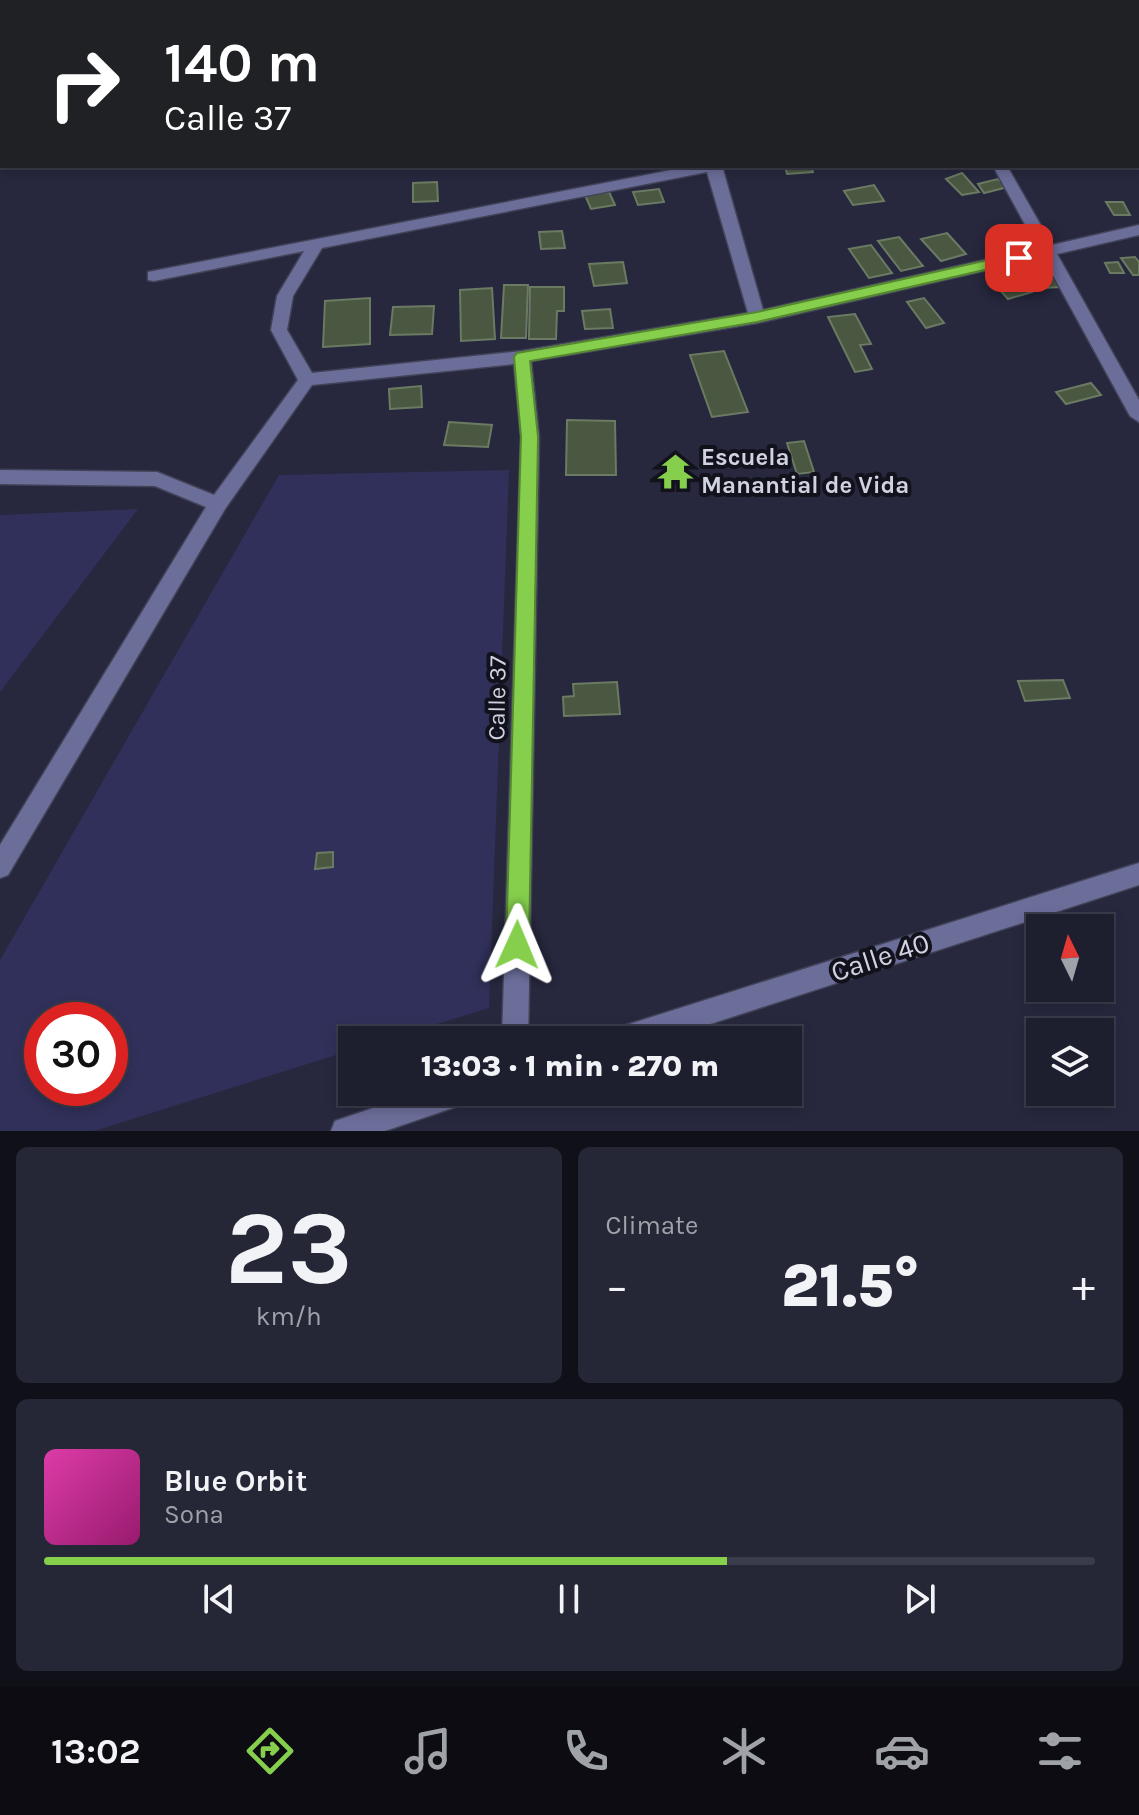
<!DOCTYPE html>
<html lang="en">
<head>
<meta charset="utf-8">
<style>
  body { margin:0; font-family:Karla,sans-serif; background:#252736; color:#f1f3f6; height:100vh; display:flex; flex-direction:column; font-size:30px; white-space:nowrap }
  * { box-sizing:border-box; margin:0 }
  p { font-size:26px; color:#a0a2aa }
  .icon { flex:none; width:44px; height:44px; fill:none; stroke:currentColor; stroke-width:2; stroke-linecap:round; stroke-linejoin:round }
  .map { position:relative; height:1131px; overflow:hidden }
  .drawer { display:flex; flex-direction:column; gap:16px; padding:16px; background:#101019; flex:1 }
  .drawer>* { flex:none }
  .top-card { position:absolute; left:0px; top:0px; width:1140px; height:168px; box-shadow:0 4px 12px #0003,0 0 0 2px #3b3c4a; background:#202124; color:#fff; overflow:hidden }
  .needle { width:52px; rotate:355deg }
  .tools { position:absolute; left:1026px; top:914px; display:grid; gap:16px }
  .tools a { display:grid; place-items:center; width:88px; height:88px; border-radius:0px; background:#1d1e2e; box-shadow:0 4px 12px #0003,0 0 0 2px #3b3c4a; font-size:40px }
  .speed { position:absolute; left:24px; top:1002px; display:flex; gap:16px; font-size:40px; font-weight:700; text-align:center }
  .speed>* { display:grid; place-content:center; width:104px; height:104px; border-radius:50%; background:#1d1e2e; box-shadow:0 4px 12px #0003,0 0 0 2px #3b3c4a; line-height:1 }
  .speed .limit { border:12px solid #d22; background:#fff; color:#111 }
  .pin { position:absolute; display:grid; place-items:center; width:68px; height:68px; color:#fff; margin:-34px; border-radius:16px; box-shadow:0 4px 12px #0006 }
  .me { position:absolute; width:88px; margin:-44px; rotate:1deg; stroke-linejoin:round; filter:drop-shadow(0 0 6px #0008) }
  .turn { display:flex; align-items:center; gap:28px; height:168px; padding:0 32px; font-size:36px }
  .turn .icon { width:104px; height:104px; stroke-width:2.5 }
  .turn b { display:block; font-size:56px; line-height:68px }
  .big { font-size:60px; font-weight:800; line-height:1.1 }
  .drawer .tile { flex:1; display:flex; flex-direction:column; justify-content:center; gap:12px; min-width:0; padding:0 28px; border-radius:12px; background:#252736 }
  .drawer .dial { align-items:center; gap:0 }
  .dial b { font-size:104px; line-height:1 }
  .song { display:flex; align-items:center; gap:24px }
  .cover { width:96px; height:96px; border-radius:12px; background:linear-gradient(135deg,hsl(320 70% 55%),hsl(320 70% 35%)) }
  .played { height:8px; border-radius:4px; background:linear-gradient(90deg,#85cf4c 65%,#3b3c4a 65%) }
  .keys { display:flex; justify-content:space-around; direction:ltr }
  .heat { display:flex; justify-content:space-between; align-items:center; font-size:44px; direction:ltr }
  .drawer .tiles { flex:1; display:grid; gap:16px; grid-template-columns:1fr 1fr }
  .tile:last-child { grid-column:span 2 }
  .trip { position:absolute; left:338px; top:1026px; width:464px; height:80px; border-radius:0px; background:#1d1e2e; box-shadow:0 4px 12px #0003,0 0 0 2px #3b3c4a; font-weight:800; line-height:80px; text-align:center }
  .dock { display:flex; height:128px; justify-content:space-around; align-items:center; background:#0c0c12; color:#a0a2aa }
  .dock .icon { width:56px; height:56px }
  .dock .on { color:#85cf4c }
  .dock b { font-size:36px; color:#f1f3f6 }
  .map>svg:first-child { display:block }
  .green { fill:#30305a; fill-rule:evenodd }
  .building { fill:#4a5842; stroke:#6b7a62; stroke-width:2 }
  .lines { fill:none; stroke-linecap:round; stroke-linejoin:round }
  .minor-casing { stroke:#424358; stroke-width:3 }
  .path { stroke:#848597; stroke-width:4; stroke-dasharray:4 3; stroke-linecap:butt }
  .minor { fill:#6c6e9a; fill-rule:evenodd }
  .route { fill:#85cf4c; stroke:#568731; stroke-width:2 }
  .labels { text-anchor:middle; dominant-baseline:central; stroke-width:8; stroke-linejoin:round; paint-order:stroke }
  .poi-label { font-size:24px; font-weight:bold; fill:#d1d2e1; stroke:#12121c; text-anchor:start }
  .street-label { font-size:24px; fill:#d1d2e1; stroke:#12121c }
  .near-street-label { font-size:28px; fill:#d1d2e1; stroke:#12121c }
</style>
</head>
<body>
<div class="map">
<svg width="1139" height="1131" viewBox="0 0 1139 1131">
  <rect width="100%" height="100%" fill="#27283e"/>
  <!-- green -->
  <g class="green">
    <path d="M509,470l-20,538 -104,32h-33v10l-258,81h-94v-171l279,-485zM42,1020h68v68h-68z"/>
    <polygon points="138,509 0,692 0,515"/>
  </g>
  <!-- building -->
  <g class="building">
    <polygon points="785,166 811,166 813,172 787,174"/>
    <polygon points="962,173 979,192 962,195 946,179"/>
    <polygon points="998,179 1008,187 984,193 978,184"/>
    <polygon points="437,182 438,201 413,202 413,183"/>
    <polygon points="874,185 884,201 853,205 844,191"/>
    <polygon points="659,189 664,202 638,205 633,192"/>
    <polygon points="609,192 615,205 591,209 585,195"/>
    <polygon points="1106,202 1123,202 1130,215 1114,215"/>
    <polygon points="562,231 565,248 541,249 539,232"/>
    <polygon points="947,233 966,254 941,261 921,239"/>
    <polygon points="899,237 923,266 901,271 878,241"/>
    <polygon points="871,245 892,273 869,278 849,249"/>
    <polygon points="1135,257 1139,262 1139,275 1133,275 1121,258"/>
    <polygon points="623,262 627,283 594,286 589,264"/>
    <polygon points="1118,262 1124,273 1110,273 1105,263"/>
    <polygon points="1052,272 1060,287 1042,288 1034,273"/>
    <polygon points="1016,275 1032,292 1008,299 992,281"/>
    <polygon points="504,285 528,285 526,338 501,338"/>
    <polygon points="530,287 564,287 564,311 557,311 556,339 529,339"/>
    <polygon points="492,288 495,339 461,341 460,290"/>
    <polygon points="370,298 370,344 323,347 325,301"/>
    <polygon points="924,298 944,323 926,328 907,302"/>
    <polygon points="434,306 432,334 390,335 393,307"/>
    <polygon points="610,309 613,328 585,329 582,311"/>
    <polygon points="855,314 871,344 860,345 872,369 855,372 828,317"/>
    <polygon points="724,351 748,412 712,417 690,355"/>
    <polygon points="1091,383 1101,395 1066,404 1056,392"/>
    <polygon points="421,386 422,407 390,409 389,389"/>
    <polygon points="567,420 615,421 616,475 566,475"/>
    <polygon points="449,422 492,425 488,447 444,445"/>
    <polygon points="804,441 814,472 797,474 787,443"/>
    <polygon points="1063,680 1070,698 1025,701 1018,681"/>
    <polygon points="617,682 620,714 564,716 563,697 574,696 573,684"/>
    <polygon points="333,852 333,867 315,869 317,853"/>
  </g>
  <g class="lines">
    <defs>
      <g id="minor">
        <polygon points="908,0 920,0 921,2 909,2"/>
        <polygon points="1067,0 1079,0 1080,2 1068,2"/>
        <polygon points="1139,75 1139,84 1138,84 1138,75"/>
        <rect x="1138" y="110" width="1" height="9"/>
        <path d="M692,166h30l41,144 275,-62 -45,-82h14l45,79 87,-20v10l-82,19 82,146v22l-9,-6 -87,-159 -286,66 -226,38 8,76 -11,603h-26l19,-603 -7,-73 -202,21 -87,124 -217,366 -8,3v-33l206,-338 -51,-21 -155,-2v-14l157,2 57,23 84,-115 -27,-50 6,-34 27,-45 -150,30 -6,-1v-8zM707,172l41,141 -226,38 -210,22 -25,-43 6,-34 29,-48z"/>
        <polygon points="1139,863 1139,885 661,1040 607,1040 611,1031 620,1027"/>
        <polygon points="420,1092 473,1092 470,1102 385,1131 331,1131 335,1121"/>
      </g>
    </defs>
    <!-- minor casing -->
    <use href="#minor" class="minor-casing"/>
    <!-- path -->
    <polyline class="path" points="845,2 857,0"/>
    <!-- minor -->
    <use href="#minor" class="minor"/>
  </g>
  <!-- route -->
  <polygon class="route" points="1019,253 1026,258 1024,261 757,322 530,361 538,437 529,945 525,953 517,956 509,953 506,945 521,437 514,357 517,353 757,312"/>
  <!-- icons -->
  <defs>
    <symbol id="temple-bare" viewBox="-9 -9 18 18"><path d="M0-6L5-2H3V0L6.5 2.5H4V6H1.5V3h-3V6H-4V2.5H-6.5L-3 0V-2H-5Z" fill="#85cf4c" stroke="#12121c" stroke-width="2.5" paint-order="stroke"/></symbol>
  </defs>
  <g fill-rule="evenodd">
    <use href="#temple-bare" x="650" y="446" width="51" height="51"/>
  </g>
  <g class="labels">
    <!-- poi labels -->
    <g class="poi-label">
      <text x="701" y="457">Escuela<tspan x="701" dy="28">Manantial de Vida</tspan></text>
    </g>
    <!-- street labels -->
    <g class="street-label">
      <text transform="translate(497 698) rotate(-89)">Calle 37</text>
    </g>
    <!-- near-street labels -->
    <g class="near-street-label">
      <text transform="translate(880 957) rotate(-18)">Calle 40</text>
    </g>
  </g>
</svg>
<div class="tools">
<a><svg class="needle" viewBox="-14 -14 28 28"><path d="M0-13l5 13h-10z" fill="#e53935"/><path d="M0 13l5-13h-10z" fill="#a0a2aa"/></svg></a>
<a><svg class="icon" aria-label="layers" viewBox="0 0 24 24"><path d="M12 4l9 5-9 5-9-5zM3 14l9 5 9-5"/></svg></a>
</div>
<div class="speed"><div class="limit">30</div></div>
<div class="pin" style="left:1019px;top:258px;background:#d93025"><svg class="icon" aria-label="arrive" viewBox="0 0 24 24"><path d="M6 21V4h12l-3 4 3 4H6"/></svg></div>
<svg class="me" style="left:517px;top:945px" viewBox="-20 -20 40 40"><path d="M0-17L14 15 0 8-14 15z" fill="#85cf4c" stroke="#fff" stroke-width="4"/></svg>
<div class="trip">13:03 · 1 min · 270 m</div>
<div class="top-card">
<div class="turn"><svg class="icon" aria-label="right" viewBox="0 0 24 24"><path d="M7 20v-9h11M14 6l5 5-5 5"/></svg><div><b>140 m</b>Calle 37</div></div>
</div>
</div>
<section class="drawer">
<div class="tiles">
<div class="tile dial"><b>23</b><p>km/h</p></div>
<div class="tile"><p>Climate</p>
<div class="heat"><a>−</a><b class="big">21.5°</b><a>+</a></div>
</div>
<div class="tile">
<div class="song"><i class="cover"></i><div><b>Blue Orbit</b><p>Sona</p></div></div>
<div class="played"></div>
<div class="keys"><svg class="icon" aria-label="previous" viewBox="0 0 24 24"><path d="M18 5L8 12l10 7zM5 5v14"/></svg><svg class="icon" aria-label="pause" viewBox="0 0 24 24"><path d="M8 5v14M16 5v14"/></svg><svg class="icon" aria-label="next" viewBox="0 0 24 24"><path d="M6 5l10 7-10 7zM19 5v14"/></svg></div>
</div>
</div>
</section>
<nav class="dock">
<b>13:02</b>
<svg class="icon on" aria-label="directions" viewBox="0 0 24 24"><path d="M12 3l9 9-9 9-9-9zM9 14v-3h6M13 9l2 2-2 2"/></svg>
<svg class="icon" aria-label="music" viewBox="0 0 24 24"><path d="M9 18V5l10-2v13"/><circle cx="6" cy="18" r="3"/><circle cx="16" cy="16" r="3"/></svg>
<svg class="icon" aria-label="phone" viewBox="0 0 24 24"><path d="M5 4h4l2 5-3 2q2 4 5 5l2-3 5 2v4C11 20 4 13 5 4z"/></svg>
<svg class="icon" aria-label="climate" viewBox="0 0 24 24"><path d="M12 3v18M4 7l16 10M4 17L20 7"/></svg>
<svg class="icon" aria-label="car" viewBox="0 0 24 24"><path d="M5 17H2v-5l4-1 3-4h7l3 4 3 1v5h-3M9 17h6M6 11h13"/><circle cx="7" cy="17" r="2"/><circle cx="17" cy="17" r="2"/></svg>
<svg class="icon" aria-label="filters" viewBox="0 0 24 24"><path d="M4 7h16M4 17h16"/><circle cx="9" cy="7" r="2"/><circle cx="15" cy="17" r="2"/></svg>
</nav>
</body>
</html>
